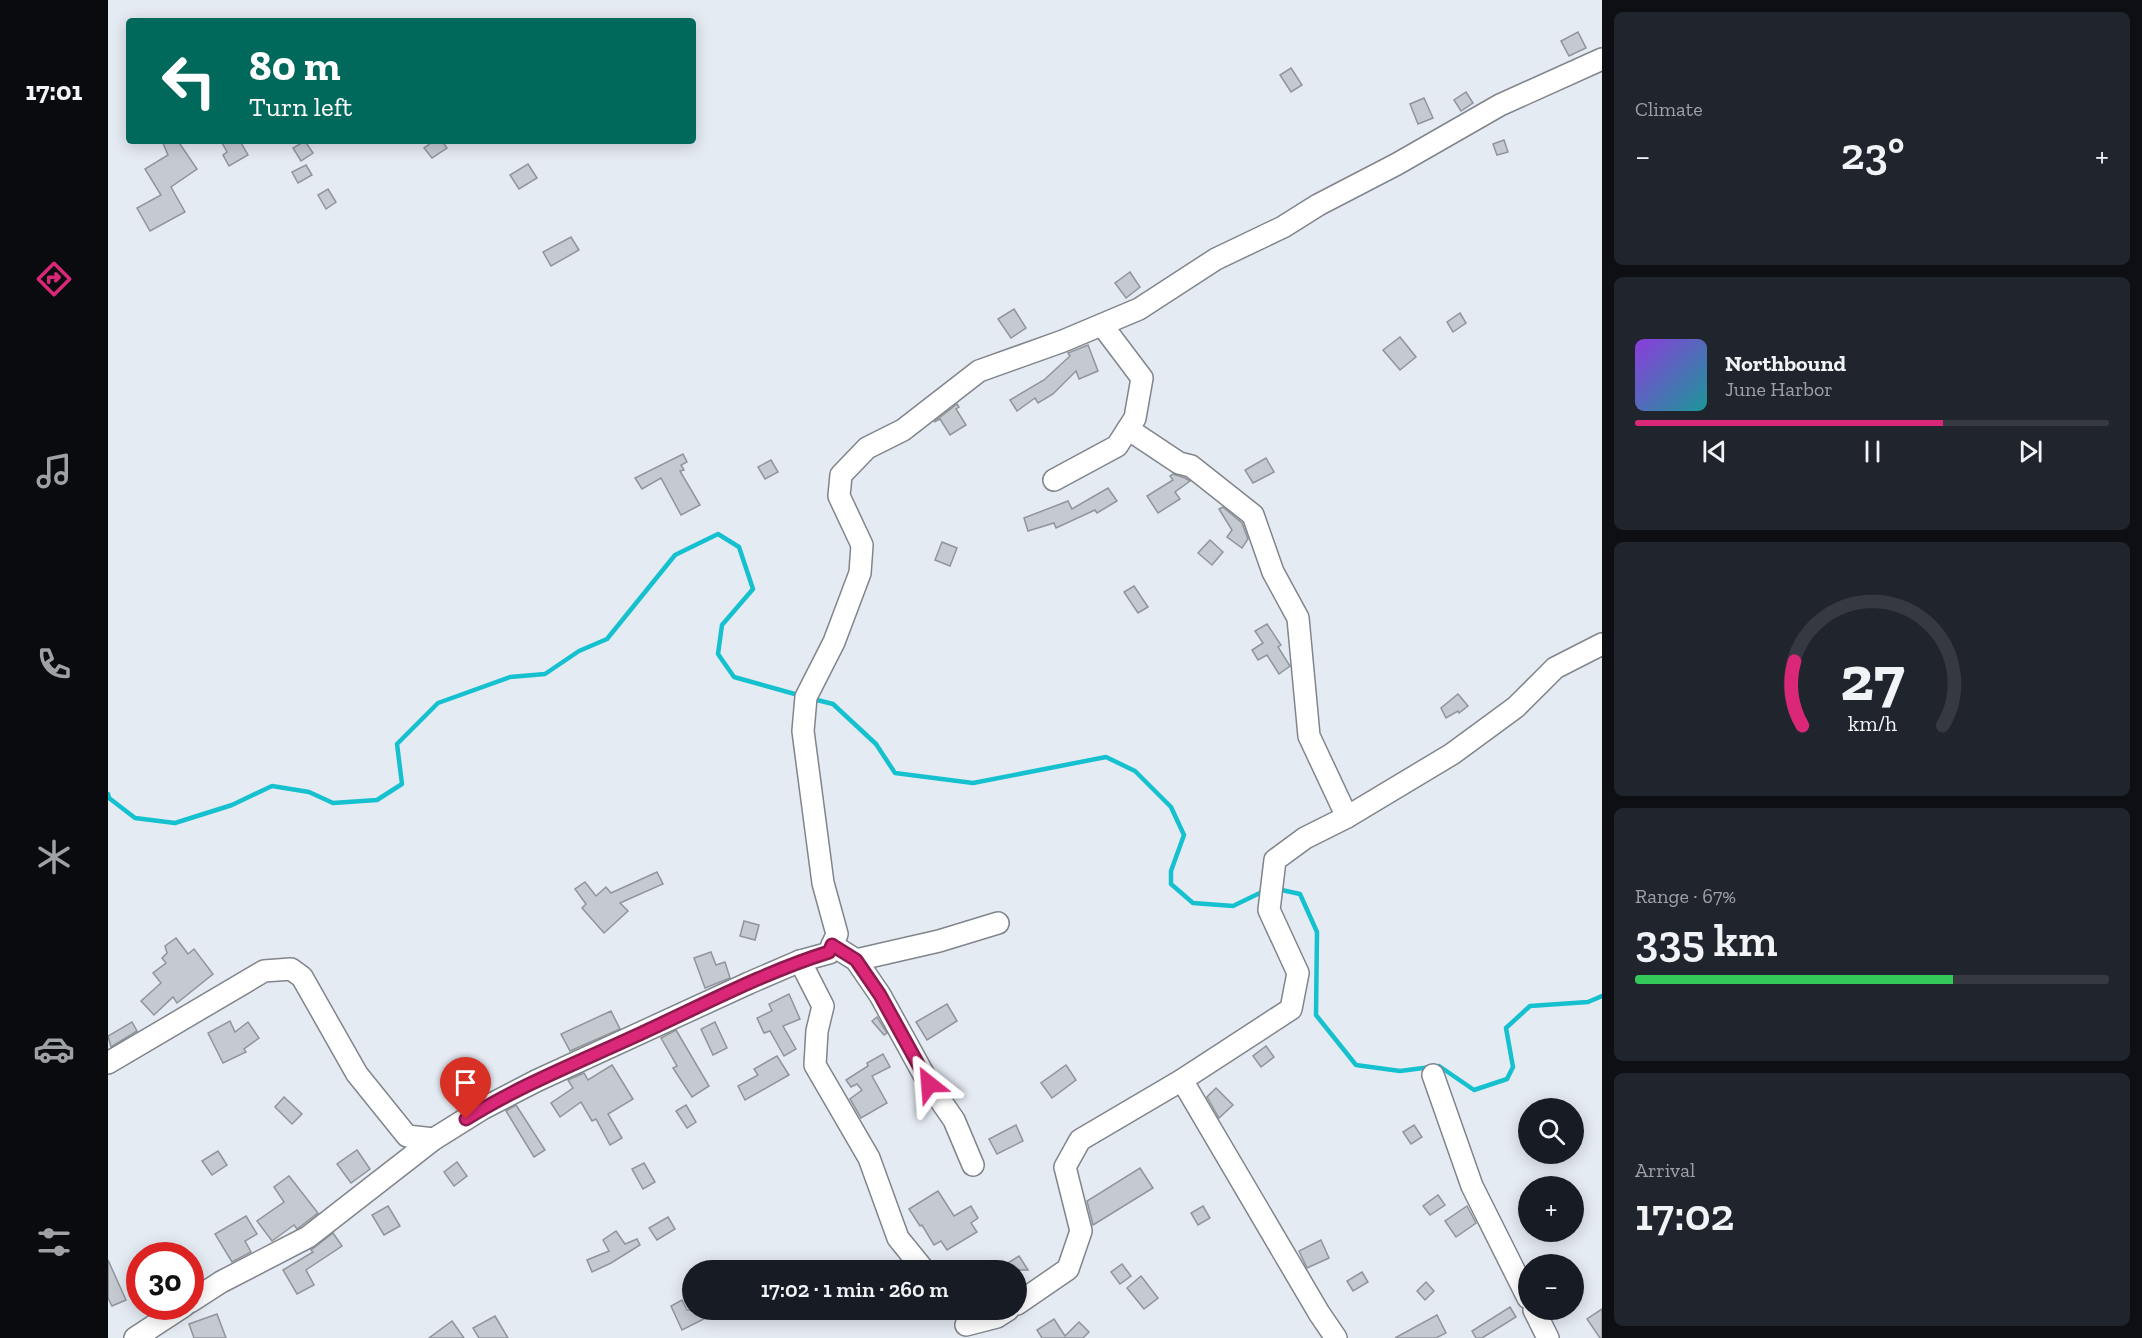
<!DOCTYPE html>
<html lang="en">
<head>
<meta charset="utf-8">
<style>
  body { margin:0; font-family:"Zilla Slab",serif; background:#20242c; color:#f1f3f6; height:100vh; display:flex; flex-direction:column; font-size:22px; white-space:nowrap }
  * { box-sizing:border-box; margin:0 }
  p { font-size:20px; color:#9ea1a6 }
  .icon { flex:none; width:33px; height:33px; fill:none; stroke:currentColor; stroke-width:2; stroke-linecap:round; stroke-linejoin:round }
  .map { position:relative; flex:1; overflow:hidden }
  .drawer { display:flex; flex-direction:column; gap:12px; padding:12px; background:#0d0f14; width:540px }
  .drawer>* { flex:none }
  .hud { position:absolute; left:18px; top:18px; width:570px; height:126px; border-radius:6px; box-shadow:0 3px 15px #0003; background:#00695c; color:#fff; overflow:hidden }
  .buttons { position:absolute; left:1410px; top:1098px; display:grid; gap:12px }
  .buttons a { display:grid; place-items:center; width:66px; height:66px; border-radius:50%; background:#171b24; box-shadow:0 3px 15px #0003; font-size:30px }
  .speed { position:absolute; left:18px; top:1242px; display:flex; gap:12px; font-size:30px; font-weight:700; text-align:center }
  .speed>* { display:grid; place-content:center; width:78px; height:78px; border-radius:50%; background:#171b24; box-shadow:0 3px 15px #0003; line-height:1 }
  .speed .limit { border:9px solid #d22; background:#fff; color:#111 }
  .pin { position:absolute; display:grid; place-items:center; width:51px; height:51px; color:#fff; margin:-62px -26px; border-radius:50% 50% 50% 0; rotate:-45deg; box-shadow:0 0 6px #0007 }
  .pin .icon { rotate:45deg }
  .me { position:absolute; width:66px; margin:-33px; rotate:332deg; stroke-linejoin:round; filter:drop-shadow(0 0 4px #0008) }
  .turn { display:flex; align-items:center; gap:21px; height:126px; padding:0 24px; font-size:27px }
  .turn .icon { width:78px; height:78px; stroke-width:2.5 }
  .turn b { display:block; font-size:42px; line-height:51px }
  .big { font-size:45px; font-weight:600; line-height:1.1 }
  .drawer .tile { flex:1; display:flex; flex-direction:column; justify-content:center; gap:9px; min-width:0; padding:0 21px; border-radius:9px; background:#20242c }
  .drawer .dial { align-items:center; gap:0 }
  .dial svg { height:156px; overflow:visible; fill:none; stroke:#363941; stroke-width:7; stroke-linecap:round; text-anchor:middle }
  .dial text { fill:#f1f3f6; stroke:none }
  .song { display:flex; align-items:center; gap:18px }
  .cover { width:72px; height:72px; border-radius:9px; background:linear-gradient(135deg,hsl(270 70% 55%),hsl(180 70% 35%)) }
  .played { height:6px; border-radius:3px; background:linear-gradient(90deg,#db2777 65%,#363941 65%) }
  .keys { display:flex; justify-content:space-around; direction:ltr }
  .heat { display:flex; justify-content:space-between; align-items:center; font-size:33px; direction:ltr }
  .charge { height:9px; border-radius:4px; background:linear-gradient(90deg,#34c759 67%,#363941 0) }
  .trip { position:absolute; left:574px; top:1260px; width:345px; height:60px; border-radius:30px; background:#171b24; box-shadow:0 3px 15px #0003; font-weight:600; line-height:60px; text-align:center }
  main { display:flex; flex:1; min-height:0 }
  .tab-bar { display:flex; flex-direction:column; width:108px; justify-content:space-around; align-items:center; background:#090b0e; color:#9ea1a6 }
  .tab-bar .icon { width:42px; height:42px }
  .tab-bar .on { color:#db2777 }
  .tab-bar b { font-size:27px; color:#f1f3f6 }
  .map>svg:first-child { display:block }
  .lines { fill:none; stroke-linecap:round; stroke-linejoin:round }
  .stream { stroke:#15c1ce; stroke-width:4.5 }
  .building { fill:#c5cad1; stroke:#90959c; stroke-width:1.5 }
  .minor-casing { stroke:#80858c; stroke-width:24 }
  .minor { stroke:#fff; stroke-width:21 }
  .route-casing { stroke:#8e194d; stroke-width:15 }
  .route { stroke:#db2777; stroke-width:10 }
</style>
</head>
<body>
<main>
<nav class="tab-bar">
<b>17:01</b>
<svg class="icon on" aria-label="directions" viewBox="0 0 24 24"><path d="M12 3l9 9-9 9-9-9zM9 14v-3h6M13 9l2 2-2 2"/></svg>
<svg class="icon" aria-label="music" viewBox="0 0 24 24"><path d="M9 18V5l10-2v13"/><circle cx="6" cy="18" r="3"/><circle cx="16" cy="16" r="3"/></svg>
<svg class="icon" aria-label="phone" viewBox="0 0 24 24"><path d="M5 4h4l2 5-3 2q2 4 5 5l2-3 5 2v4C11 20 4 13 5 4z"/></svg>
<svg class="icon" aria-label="climate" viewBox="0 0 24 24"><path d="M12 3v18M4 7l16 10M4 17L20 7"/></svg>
<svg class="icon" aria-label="car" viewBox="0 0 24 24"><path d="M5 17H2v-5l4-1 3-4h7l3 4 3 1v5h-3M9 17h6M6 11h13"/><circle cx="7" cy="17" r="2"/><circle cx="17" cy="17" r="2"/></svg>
<svg class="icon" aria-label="filters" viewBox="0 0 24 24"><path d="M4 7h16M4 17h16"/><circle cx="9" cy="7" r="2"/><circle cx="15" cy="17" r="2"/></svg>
</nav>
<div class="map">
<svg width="1494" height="1338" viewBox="0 0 1494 1338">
  <rect width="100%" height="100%" fill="#e5ebf3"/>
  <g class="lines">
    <!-- stream -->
    <g class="stream">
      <polyline points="705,699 725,704 768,744 787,773 865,783 998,757 1027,771 1063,807 1076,835 1063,871 1063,884 1085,903 1125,906 1156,891"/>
      <polyline points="0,794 1,798 27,818 67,823 124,805 164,786 201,792 225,803 269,800 294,784 289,744 330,703 402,677 437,674 471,651 499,639 567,555 610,534 631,547 645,589 614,625 610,654 626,677 694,696"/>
      <polyline points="1169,889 1192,894 1209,932 1208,1015 1248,1065 1292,1071 1331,1066 1366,1090 1399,1079 1405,1067 1398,1028 1422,1006 1480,1002 1494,996"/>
    </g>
  </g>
  <!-- building -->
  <g class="building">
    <polygon points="1470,32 1478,48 1461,56 1453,41"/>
    <polygon points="1183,68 1194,85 1183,92 1172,75"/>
    <polygon points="1358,92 1365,103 1353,111 1346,100"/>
    <polygon points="1316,98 1325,118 1310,124 1302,104"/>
    <polygon points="1396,140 1400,152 1389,155 1385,144"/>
    <polygon points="54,141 70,141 89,169 63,187 77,212 42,231 29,208 53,195 37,169 60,155"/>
    <polygon points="113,141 132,141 140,155 121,166 115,155 119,152"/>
    <polygon points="197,141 205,153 193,161 185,148"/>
    <polygon points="326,141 334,141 339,148 324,158 316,148"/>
    <polygon points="420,164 429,178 411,189 402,175"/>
    <polygon points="198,165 204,175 190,183 184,172"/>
    <polygon points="220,189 228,202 218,209 210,195"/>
    <polygon points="463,237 471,250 443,266 435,252"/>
    <polygon points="1022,272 1032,287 1018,298 1007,283"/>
    <polygon points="906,309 918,328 903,338 890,319"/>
    <polygon points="1352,313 1358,323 1345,332 1339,322"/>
    <polygon points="1292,337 1308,357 1292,370 1275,350"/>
    <polygon points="980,345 990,371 971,379 968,371 945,394 930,403 927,398 909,411 902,400 936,380 962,356 960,353"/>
    <polygon points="849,404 851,407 848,409 858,425 842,435 832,419 826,422"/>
    <polygon points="575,454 579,462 573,465 576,470 572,471 592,505 573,515 553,478 534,489 527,478"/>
    <polygon points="1158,458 1166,472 1145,483 1137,470"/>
    <polygon points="663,460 670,472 657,479 650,467"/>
    <polygon points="1065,474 1077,478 1082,481 1067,492 1072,499 1050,513 1039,496 1065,480 1062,476"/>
    <polygon points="1000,488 1009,501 989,513 987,510 948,528 946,523 920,531 916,518 960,501 964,509"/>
    <polygon points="1115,507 1134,523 1140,539 1134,548 1119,537 1124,530 1111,509"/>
    <polygon points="1102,540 1115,552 1104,565 1090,553"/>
    <polygon points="834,542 849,548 842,566 827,560"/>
    <polygon points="1026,586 1040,607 1030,613 1016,592"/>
    <polygon points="1159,624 1173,645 1170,647 1182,666 1171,674 1159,655 1150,660 1144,650 1155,643 1147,631"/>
    <polygon points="1350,694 1360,706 1351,713 1350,711 1338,718 1333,708"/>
    <polygon points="549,872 555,884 512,903 520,911 496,933 474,908 478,904 467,889 477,882 488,896 498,887 503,893"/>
    <polygon points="636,921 651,925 647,940 632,936"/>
    <polygon points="68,938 80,954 86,949 105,974 69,1003 65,997 46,1015 33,1001 53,983 45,973 58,963 54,958 59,953 57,946"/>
    <polygon points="603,952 608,965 617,962 622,978 597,988 586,958"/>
    <polygon points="681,994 692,1019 675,1026 688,1049 676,1056 662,1031 656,1033 649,1018 664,1011 661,1004"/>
    <polygon points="839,1004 849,1021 819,1040 808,1022"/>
    <polygon points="503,1011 512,1029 462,1051 453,1034"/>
    <polygon points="769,1017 779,1033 776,1035 764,1021"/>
    <polygon points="122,1021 127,1032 140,1022 151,1038 136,1049 138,1052 115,1063 100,1033"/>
    <polygon points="24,1022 29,1031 3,1047 0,1036"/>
    <polygon points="607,1022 619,1048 605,1055 593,1029"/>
    <polygon points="568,1030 601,1086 584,1097 565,1068 569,1066 553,1038"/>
    <polygon points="1158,1046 1166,1057 1153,1067 1145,1056"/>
    <polygon points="775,1054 782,1067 764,1076 779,1103 753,1118 742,1099 754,1090 749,1084 743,1087 738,1080 760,1066 759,1063"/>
    <polygon points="669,1056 681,1075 637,1100 630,1086 650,1075 646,1069"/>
    <polygon points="504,1065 525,1099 500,1114 514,1138 502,1145 488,1119 484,1121 473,1102 452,1117 443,1103 465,1088 460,1080 476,1073 480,1080"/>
    <polygon points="958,1065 968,1080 944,1098 933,1083"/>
    <polygon points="1108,1088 1125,1105 1111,1118 1099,1097"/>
    <polygon points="176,1097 194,1114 184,1124 167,1107"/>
    <polygon points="408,1105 437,1150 426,1157 398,1111"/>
    <polygon points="578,1105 588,1122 579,1128 568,1111"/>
    <polygon points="908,1125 915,1141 889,1154 881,1139"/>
    <polygon points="1306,1125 1314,1137 1303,1144 1295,1132"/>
    <polygon points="249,1150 262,1169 243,1183 229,1164"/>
    <polygon points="110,1151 119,1165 104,1175 94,1161"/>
    <polygon points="349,1162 359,1176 346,1186 336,1172"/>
    <polygon points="536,1163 547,1182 535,1189 524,1169"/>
    <polygon points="1032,1168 1045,1188 985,1225 979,1201"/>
    <polygon points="181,1176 210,1213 193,1226 189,1229 186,1225 164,1241 149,1221 176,1202 166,1187"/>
    <polygon points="830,1191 846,1216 863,1206 870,1218 863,1223 869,1232 839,1250 833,1241 826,1245 814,1225 812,1226 801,1209"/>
    <polygon points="1330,1195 1337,1205 1322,1215 1315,1206"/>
    <polygon points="280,1206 292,1226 276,1235 264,1215"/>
    <polygon points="1095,1206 1102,1218 1090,1225 1083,1213"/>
    <polygon points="1359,1206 1368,1223 1348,1237 1337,1221"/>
    <polygon points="138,1216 149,1234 137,1241 143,1252 124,1262 107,1234"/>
    <polygon points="560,1217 567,1229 549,1240 541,1228"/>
    <polygon points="508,1231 517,1244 529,1239 532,1245 503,1263 484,1272 479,1260 501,1251 495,1240"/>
    <polygon points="225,1233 234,1246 198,1270 206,1285 189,1294 175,1270 205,1252 203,1250"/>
    <polygon points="1213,1240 1221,1258 1199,1268 1191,1251"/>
    <polygon points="911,1256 920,1270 889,1270"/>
    <polygon points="0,1260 18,1300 4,1306 0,1298"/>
    <polygon points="1014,1264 1023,1276 1012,1284 1003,1272"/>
    <polygon points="1254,1272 1260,1282 1245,1291 1239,1281"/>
    <polygon points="1033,1276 1050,1298 1036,1309 1019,1288"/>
    <polygon points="1318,1282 1326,1291 1317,1300 1309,1291"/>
    <polygon points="574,1300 579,1310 591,1310 596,1319 574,1330 563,1306"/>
    <polygon points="1402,1307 1408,1317 1374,1338 1368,1338 1364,1331"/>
    <polygon points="1494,1309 1494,1338 1492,1338 1479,1319"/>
    <polygon points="109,1314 118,1338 86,1338 81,1324"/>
    <polygon points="1329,1315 1338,1333 1328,1338 1287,1338"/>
    <polygon points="387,1316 400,1338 371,1338 365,1328"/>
    <polygon points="946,1319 957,1336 971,1322 981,1332 975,1338 934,1338 929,1330"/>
    <polygon points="344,1321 356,1338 321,1338"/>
  </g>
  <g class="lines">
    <defs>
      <g id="minor">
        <polyline points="1020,429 1071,463 1083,466 1145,515 1165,572 1190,618 1201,736 1239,817"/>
        <polyline points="946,480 1009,446 1027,418 1034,378 994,325"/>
        <polyline points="724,945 748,960 772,995 821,1084 846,1120 865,1165"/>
        <polyline points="748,960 831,941 890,923"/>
        <polyline points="692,961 715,1006 709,1031 707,1065 761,1158 790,1238 816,1270"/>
        <polyline points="0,1063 156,971 183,969 194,977 249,1074 299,1136 326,1139"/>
        <polyline points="1325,1075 1364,1186 1420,1298"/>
        <polyline points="1074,1080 1211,1313 1228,1338"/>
        <polyline points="82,1302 113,1282 200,1237 326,1139 374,1109 428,1081 641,983 692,961 721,953 729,934 715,883 695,731 698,697 726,642 752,573 754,545 731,496 733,475 759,448 795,430 871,371 955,341 1031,309 1108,259 1175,227 1210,205 1289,164 1392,105 1494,59"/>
        <polyline points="909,1304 960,1269 973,1231 957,1167 972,1140 1074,1080 1183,1009 1190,973 1161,910 1167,860 1197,838 1239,817 1344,754 1408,707 1447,668 1494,644"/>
        <polyline points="1426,1310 1440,1338"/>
        <polyline points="858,1325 889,1317 900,1310"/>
        <polyline points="27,1338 76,1306"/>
      </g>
    </defs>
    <!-- minor casing -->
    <use href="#minor" class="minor-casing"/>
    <!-- minor -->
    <use href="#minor" class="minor"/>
  </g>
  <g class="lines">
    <defs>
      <path id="route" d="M358,1119c56,-35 118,-59 178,-87 61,-28 121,-60 185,-80l3,-7 24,15 24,35 49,89"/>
    </defs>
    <!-- route casing -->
    <use href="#route" class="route-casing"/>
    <!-- route -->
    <use href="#route" class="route"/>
  </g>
</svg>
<div class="buttons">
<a><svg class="icon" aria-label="search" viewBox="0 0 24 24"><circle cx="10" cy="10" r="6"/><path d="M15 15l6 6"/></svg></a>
<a>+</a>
<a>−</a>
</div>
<div class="speed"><div class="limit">30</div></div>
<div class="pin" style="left:358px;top:1119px;background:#d93025"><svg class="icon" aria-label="arrive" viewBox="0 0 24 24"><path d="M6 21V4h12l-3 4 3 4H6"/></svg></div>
<svg class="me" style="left:821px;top:1084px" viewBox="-20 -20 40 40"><path d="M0-17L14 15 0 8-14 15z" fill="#db2777" stroke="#fff" stroke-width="4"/></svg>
<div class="trip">17:02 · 1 min · 260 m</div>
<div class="hud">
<div class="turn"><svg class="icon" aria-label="left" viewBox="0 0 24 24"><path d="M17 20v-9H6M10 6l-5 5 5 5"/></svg><div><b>80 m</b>Turn left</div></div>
</div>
</div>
<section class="drawer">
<div class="tile"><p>Climate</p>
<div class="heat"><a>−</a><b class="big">23°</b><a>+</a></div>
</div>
<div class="tile">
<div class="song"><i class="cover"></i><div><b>Northbound</b><p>June Harbor</p></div></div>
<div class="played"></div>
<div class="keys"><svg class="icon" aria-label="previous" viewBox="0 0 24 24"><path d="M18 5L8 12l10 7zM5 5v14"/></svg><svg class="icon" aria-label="pause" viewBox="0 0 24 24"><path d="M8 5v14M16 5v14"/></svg><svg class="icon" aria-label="next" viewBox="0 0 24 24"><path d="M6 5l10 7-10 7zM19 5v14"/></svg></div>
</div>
<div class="tile dial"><svg viewBox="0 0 100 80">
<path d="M14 69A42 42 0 1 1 86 69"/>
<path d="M14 69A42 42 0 0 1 10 36" stroke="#db2777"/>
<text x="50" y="56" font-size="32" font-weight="700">27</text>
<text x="50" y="72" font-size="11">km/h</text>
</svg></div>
<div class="tile"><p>Range · 67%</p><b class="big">335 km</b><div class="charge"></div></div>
<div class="tile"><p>Arrival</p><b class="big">17:02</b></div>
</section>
</main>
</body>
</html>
